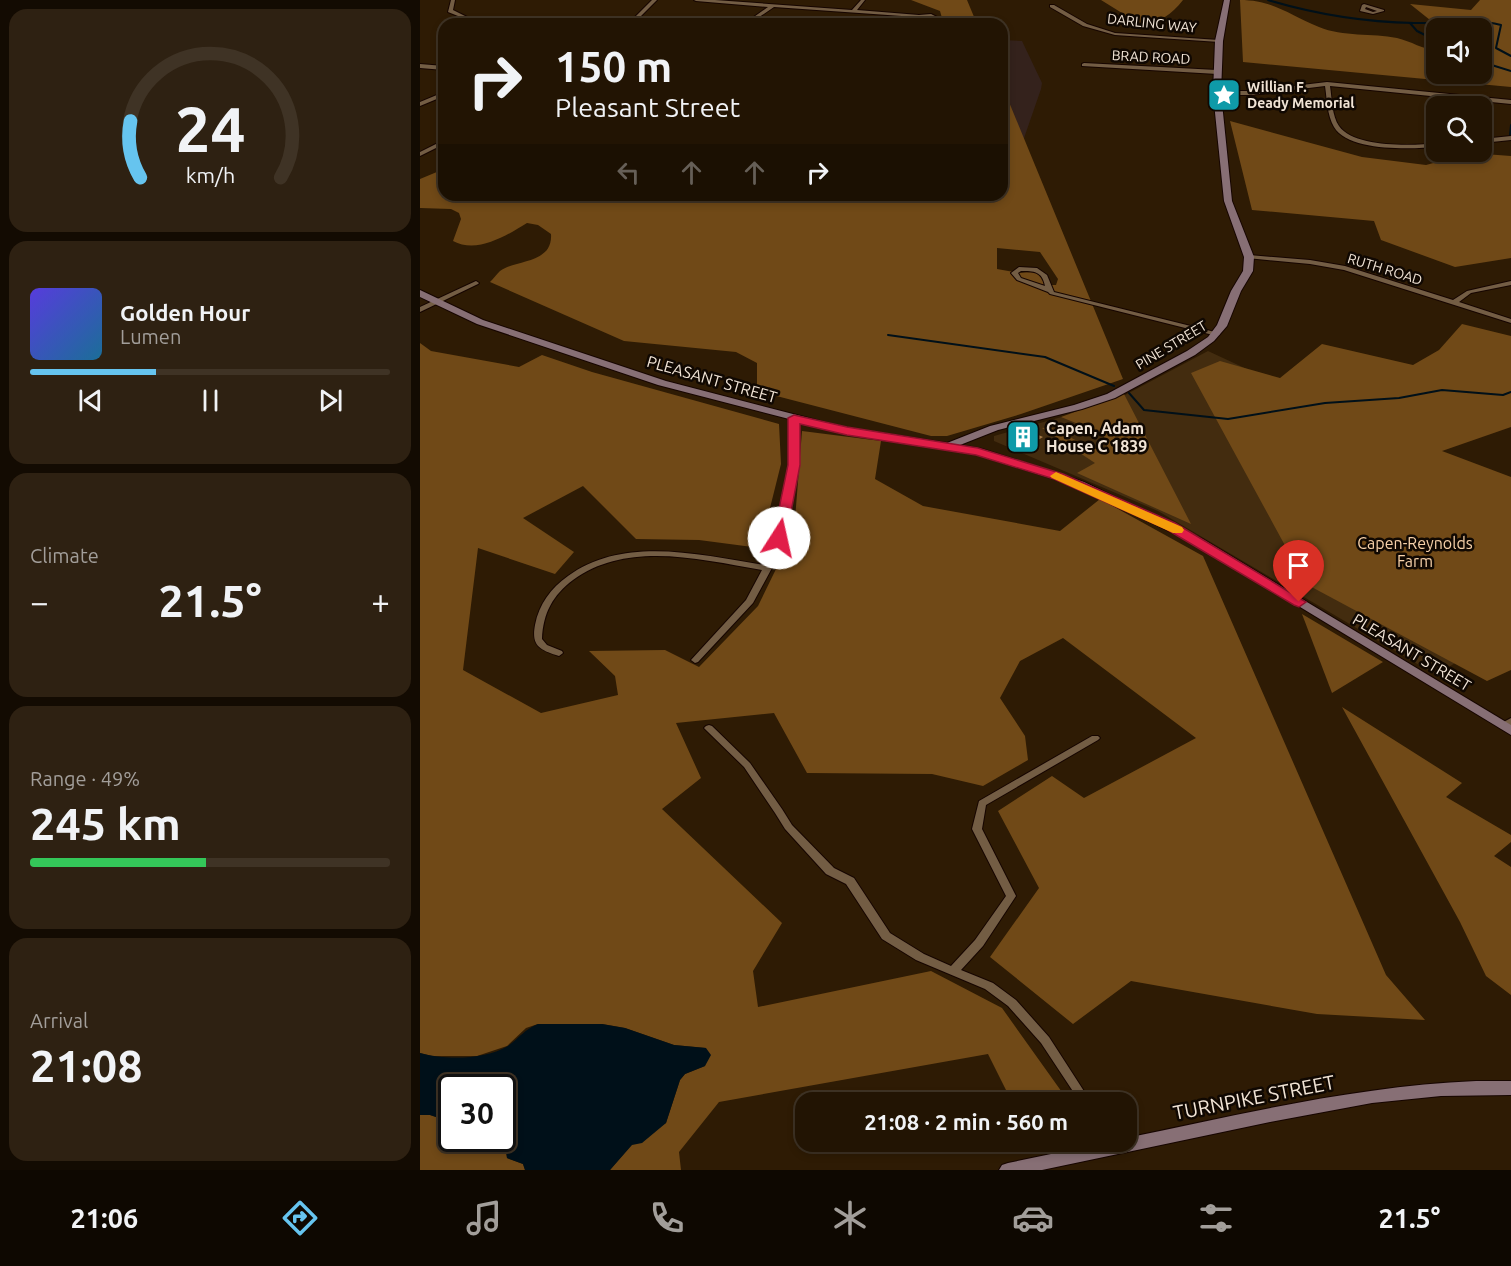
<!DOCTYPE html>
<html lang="en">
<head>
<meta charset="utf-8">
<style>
  body { margin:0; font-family:Ubuntu,sans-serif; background:#2e2112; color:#f1f3f6; height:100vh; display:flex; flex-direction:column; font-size:22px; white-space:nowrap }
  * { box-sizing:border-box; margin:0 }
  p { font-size:20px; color:#a29e9a }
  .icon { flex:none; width:33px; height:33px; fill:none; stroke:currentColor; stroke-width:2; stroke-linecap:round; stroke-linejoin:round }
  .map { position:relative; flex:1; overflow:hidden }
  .details { display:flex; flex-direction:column; gap:9px; padding:9px; background:#130b02; width:420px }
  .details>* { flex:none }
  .hud { position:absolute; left:18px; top:18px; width:570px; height:183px; border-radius:18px; box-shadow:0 3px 9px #0003,0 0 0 2px #3f3325; background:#221403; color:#f1f3f6; overflow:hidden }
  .tools { position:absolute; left:1006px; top:18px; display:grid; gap:12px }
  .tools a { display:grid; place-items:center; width:66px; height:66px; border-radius:12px; background:#221403; box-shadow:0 3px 9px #0003,0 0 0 2px #3f3325; font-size:30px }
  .speed { position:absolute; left:18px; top:1074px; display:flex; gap:12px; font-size:30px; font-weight:700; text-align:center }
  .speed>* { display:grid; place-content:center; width:78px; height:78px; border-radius:50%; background:#221403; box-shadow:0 3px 9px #0003,0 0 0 2px #3f3325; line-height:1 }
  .speed .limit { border:3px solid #111; border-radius:9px; background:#fff; color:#111 }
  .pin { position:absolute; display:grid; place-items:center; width:51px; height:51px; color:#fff; margin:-62px -26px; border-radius:50% 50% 50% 0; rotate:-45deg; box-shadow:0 0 6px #0007 }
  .pin .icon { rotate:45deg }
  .me { position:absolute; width:66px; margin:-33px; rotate:10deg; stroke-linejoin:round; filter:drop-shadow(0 0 4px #0008) }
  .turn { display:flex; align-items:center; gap:21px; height:126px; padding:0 18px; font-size:27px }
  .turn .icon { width:78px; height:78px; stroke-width:2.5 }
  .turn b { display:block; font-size:42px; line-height:51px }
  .lanes { display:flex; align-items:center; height:57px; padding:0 18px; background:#0003; justify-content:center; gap:30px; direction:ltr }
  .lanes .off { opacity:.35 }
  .big { font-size:45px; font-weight:600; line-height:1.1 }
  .details .tile { flex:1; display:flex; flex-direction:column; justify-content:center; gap:9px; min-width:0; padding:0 21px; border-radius:18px; background:#2e2112 }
  .details .dial { align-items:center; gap:0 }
  .dial svg { height:156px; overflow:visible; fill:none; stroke:#3f3325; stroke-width:7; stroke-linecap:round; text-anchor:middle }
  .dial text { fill:#f1f3f6; stroke:none }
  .song { display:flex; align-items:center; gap:18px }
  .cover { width:72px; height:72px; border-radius:9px; background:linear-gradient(135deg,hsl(250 70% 55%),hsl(200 70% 35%)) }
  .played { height:6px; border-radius:3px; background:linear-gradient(90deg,#66c4ef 35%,#3f3325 35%) }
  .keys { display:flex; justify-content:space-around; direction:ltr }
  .heat { display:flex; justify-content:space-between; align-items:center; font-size:33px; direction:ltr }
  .charge { height:9px; border-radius:4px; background:linear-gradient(90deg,#34c759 49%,#3f3325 0) }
  .trip { position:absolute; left:375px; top:1092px; width:342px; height:60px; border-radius:18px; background:#221403; box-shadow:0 3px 9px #0003,0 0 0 2px #3f3325; font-weight:600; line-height:60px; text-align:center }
  .menu { display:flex; height:96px; justify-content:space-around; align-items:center; background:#0e0801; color:#a29e9a }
  .menu .icon { width:42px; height:42px }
  .menu .active { color:#66c4ef }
  .menu b { font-size:27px; color:#f1f3f6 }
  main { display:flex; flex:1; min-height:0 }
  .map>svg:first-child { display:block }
  .education { fill:#34221c }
  .green { fill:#432c0f }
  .forest { fill:#704917; fill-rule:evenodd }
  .water { fill:#001019 }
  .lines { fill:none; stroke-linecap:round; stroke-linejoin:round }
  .stream { stroke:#001019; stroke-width:2 }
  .building { fill:#a47a49 }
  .street-casing { stroke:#160500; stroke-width:2 }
  .secondary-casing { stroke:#160500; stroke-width:2 }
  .street { fill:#735d44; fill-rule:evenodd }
  .secondary { fill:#876f75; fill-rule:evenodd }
  .route { fill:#e11d48; stroke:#92132f; stroke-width:1.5 }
  .slow { fill:#f59e0b }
  .labels { text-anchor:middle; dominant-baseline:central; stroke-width:5; stroke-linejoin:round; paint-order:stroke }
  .far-street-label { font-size:14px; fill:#f1e4d6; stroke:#100802 }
  .far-poi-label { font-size:14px; font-weight:bold; fill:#f1e4d6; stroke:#100802; text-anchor:start }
  .street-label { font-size:16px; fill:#f1e4d6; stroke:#100802 }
  .poi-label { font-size:16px; font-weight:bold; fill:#f1e4d6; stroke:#100802; text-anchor:start }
  .park-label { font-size:16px; fill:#f7d1a9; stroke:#100802 }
  .near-street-label { font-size:20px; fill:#f1e4d6; stroke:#100802 }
</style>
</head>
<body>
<main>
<section class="details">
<div class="tile dial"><svg viewBox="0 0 100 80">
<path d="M14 69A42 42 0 1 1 86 69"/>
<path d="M14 69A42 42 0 0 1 9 40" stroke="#66c4ef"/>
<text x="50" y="56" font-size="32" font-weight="700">24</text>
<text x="50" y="72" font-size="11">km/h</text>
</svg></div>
<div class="tile">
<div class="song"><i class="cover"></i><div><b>Golden Hour</b><p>Lumen</p></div></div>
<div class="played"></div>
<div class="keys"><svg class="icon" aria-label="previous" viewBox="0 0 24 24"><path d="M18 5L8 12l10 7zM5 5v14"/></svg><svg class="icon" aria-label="pause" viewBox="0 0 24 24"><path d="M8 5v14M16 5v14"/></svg><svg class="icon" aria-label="next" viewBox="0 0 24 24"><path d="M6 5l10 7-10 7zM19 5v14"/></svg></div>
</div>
<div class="tile"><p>Climate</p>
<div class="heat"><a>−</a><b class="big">21.5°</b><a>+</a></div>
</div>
<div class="tile"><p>Range · 49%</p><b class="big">245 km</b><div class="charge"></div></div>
<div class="tile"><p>Arrival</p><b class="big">21:08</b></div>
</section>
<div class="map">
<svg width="1091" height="1170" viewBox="0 0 1091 1170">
  <rect width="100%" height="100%" fill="#2e1b04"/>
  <!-- education -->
  <polygon class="education" points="582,40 602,41 622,83 621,89 557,274 582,195"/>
  <!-- green -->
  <polygon class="green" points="788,351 1091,492 1075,638 1016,675 738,511 574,441 574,436 688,404"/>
  <!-- forest -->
  <g class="forest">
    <polygon points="491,0 547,0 557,24 516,24 522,18 520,11"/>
    <path d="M681,0h82c-17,22 -36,29 -62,17l1,-4z"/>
    <path d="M820,0c33,0 49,15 79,27 24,10 53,6 78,11 14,3 26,12 40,12v24h45v-46h-42l-30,-24 61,6 9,-10h31v87l-268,-25z"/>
    <path d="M582,85l121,294 -102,35 -74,22h-16l-174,-45v-28l-21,-11 -112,-11 -134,-59c3,-3 7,-8 10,-11 17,-12 53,-7 51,-37l-13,-9 -11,-2c-21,13 -50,31 -74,18l8,-22 -2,-6 -8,-4 -31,-1v-29l24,-10v26h558zM577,248l43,4 18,27 -2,6h-6l-16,-14 -14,2 -23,-4z"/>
    <polygon points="810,121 942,157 1006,165 1051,153 1091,156 1091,258 1035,267 961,240 954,221 832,210"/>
    <polygon points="1042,324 1091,336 1091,427 1022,451 1091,477 1091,670 1067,681 886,584 771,373 800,361 860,378 902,344 993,365 1019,350"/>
    <polygon points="0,343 11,351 99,367 122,355 172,372 359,424 361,464 340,548 279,540 216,539 163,486 103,518 154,552 135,574 58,548 43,670 121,713 198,695 195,676 169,651 245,650 279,667 338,606 374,532 382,431 461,441 455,479 503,506 640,531 680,499 783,556 966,975 1005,1020 897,1014 711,981 653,1024 570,957 619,888 578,811 632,776 664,798 776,738 643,638 600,661 580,698 605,736 608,760 563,786 512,774 387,773 354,713 256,723 281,778 242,809 362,923 333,971 338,1007 511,971 582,1008 649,1102 592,1102 568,1054 299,1102 259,1152 261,1170 190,1170 212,1144 246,1123 260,1080 265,1074 285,1066 286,1048 254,1045 205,1028 182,1024 118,1024 106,1028 87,1046 57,1056 12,1056 0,1053"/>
    <polygon points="704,394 771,524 657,473 675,463 622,428 630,427 673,449 688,448 683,434 641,417"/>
    <polygon points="882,614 963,662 912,693"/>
    <polygon points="922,707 1042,783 1026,797 1091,835 1091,842 1074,856 1091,867 1091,995 1066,976 1040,922"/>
    <polygon points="0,1115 10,1115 31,1122 32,1138 58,1139 69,1152 86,1151 87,1158 103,1164 105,1170 0,1170"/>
  </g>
  <!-- water -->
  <path class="water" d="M118,1024h64l23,4 49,17 32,3 5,7 -6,11 -20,8 -5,6 -14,43 -24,20 -10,2 -22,25h-85l-2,-6 -16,-6 -1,-7 -17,1 -11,-13 24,-1v-50h-50l-1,34 -21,-7h-10v-62c25,7 65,7 88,-7 11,-8 17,-17 30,-22z"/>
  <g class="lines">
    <!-- stream -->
    <g class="stream">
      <path d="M848,0c47,14 96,22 146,23 29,1 58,-5 87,2l-5,23 15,8"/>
      <polyline points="990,23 997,31 1017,41"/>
      <polyline points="1062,62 1091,71"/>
      <polyline points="1090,135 1091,125"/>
      <polyline points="468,335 625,357 694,386"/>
      <polyline points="709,393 724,410 808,419 905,403 979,398 1022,390 1083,395 1091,392"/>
    </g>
  </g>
  <!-- building -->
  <polygon class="building" points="609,431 623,437 613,443 595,439"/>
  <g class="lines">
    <defs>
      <g id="street">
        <polygon points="31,0 35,0 33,10 49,18 114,23 116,24 95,24 48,20 28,12"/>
        <polygon points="232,0 237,0 213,24 208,24"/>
        <path d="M274,0h21l137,10 9,-10h4l-8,10 62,5 12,-1 10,5 -10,4 -16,-2 1,-4 -142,-10 -25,17h-5l24,-17 -72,-6zM510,16l5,3 -4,2 -11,-2 1,-2z"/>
        <path d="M944,4l20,6v1l-11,3 -13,-3 2,-6zM946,7l11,4 -4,1 -8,-3z"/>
        <polygon points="630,5 634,5 667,24 695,33 799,40 801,41 799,42 695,35 663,26 630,7"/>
        <polygon points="664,63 797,70 800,72 797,74 662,66 662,64"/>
        <polygon points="0,64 24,66 24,70 0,68"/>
        <path d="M907,82l184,18v4l-181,-18c2,13 2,30 9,40 15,22 75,20 98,17v4c-26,2 -88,5 -103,-20 -7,-12 -7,-28 -9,-41l-74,9h-34l-3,-2 3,-2h34z"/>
        <polygon points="24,92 24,96 0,106 0,102"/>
        <polygon points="1091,136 1091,140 1062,143 1062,139"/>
        <polygon points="24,140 24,144 0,156 0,152"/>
        <polygon points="829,255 890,260 925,266 1033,300 1047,291 1091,281 1091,285 1051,293 1039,302 1091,319 1091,323 924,270 890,264 827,258 826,257"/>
        <path d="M599,267l18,1 10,7 7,17 165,41 1,1 -3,2 -167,-42 -2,-2 -31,-12 -6,-7zM601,271c13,0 21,0 24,15l-24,-8 -3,-5z"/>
        <polygon points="56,281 59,283 58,284 0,312 0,307"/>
        <path d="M371,417h3l4,2v46l-19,87 -7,16 -19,35 -55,59 -3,1 -4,-3 55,-60 16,-30c-61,-10 -134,-30 -189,10 -20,15 -30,33 -31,59l5,6 15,6 1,2 -4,3c-19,-6 -28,-10 -24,-31 4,-21 16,-37 33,-49 56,-41 133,-21 196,-11l7,-13 19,-87z"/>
        <polygon points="1091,718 1091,725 1083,729 1080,728 1078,726 1080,724"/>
        <polygon points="289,725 292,726 330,763 362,809 372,825 414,868 434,878 470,933 504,954 531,966 555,940 586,896 552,829 559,801 672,736 678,736 680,738 678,740 566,805 562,829 596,896 563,946 541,970 573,983 596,1000 629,1037 671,1102 660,1102 621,1043 588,1006 565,989 496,960 462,939 426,884 406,874 365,829 355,813 324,767 286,730 284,728 286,726"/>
      </g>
      <g id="secondary">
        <polygon points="804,0 810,0 803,41 801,93 812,201 834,257 833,271 821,291 807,326 794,341 775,355 695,398 662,409 578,430 540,445 562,449 664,482 784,540 1091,725 1091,735 776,544 656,486 556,454 427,434 238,385 57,324 0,297 0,290 63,320 246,381 427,428 527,443 570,426 654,405 687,394 767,351 788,337 797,325 811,291 823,271 824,257 804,201 793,93 795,41"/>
        <path d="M1056,1081h35v14l-70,1 -69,7 -102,19 -228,48h-43l3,-5 6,-2 101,-21h17v-4c116,-24 231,-52 350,-57z"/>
      </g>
    </defs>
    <!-- street casing -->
    <use href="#street" class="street-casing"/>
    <!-- secondary casing -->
    <use href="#secondary" class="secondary-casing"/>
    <!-- street -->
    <use href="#street" class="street"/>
    <!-- secondary -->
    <use href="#secondary" class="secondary"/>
  </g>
  <!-- route -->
  <polygon class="route" points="374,415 427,427 558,448 643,474 755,523 886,602 879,607 874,605 746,529 634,479 556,455 427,435 380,424 380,465 366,538 364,540 355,540 353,538 368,465 368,418"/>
  <!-- slow -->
  <polygon class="slow" points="636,472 762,527 764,530 762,533 753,533 632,478 630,476"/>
  <!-- icons -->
  <defs>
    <symbol id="sight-square" viewBox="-11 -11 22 22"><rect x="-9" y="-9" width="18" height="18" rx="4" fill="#0f9aa8" stroke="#100802"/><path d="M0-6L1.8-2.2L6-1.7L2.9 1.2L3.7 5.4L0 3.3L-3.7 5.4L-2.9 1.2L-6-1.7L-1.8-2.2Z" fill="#fff"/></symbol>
    <symbol id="building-square" viewBox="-11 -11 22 22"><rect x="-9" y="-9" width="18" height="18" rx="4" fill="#0f9aa8" stroke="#100802"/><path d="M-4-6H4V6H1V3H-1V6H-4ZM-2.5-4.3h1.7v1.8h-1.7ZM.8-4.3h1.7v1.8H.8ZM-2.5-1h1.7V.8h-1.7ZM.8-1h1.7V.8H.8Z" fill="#fff"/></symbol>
  </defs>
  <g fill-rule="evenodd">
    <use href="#sight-square" x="785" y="76" width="38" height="38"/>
    <use href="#building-square" x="584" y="418" width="38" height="38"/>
  </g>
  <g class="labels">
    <!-- far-street labels -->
    <g class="far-street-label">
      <text transform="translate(732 23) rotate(6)">DARLING WAY</text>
      <text transform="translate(731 57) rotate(3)">BRAD ROAD</text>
      <text transform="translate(965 269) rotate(17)">RUTH ROAD</text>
      <text transform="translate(751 345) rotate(-31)">PINE STREET</text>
    </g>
    <!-- far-poi labels -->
    <g class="far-poi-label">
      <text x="827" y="87">Willian F.<tspan x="827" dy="16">Deady Memorial</tspan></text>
    </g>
    <!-- street labels -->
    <g class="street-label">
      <text transform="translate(292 379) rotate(16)">PLEASANT STREET</text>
      <text transform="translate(992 652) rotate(31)">PLEASANT STREET</text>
    </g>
    <!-- poi labels -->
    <g class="poi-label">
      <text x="626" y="428">Capen, Adam<tspan x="626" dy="18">House C 1839</tspan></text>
    </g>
    <!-- park labels -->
    <g class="park-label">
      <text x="995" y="543">Capen-Reynolds<tspan x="995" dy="18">Farm</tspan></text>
    </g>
    <!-- near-street labels -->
    <g class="near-street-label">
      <text transform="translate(834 1097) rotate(-11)">TURNPIKE STREET</text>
    </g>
  </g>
</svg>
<div class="tools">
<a><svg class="icon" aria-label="sound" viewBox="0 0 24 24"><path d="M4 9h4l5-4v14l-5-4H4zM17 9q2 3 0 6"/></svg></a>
<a><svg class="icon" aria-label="search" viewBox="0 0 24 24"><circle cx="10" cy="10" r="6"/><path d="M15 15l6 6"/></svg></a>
</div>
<div class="speed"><div class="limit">30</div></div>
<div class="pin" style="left:879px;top:602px;background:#d93025"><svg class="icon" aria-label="arrive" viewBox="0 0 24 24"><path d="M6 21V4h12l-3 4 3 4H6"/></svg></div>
<svg class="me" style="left:359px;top:538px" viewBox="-20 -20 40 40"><circle r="19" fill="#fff"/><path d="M0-13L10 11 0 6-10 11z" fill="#e11d48"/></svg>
<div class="trip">21:08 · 2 min · 560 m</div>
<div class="hud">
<div class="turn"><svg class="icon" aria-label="right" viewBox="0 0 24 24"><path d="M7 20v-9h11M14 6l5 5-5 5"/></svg><div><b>150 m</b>Pleasant Street</div></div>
<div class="lanes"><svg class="icon off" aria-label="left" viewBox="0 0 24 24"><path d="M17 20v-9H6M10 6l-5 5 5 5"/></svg><svg class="icon off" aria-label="ahead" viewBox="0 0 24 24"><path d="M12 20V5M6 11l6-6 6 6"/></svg><svg class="icon off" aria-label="ahead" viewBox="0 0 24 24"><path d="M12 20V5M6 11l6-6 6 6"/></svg><svg class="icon" aria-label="right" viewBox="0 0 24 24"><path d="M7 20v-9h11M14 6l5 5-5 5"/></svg></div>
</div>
</div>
</main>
<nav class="menu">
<b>21:06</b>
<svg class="icon active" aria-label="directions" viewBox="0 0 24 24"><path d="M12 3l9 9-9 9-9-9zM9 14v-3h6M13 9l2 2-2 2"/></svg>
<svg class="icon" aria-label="music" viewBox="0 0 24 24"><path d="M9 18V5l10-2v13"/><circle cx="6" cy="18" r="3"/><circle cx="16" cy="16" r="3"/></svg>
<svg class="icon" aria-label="phone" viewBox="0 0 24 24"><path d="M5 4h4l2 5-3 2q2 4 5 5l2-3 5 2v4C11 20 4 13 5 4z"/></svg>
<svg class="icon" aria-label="climate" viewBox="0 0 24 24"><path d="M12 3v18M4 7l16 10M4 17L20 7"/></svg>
<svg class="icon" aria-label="car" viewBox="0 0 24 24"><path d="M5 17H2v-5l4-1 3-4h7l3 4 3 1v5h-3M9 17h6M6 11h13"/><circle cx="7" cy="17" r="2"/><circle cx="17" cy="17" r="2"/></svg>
<svg class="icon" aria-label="filters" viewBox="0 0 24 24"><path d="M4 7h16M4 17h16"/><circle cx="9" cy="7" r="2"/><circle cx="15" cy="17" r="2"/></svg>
<b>21.5°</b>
</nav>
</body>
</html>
